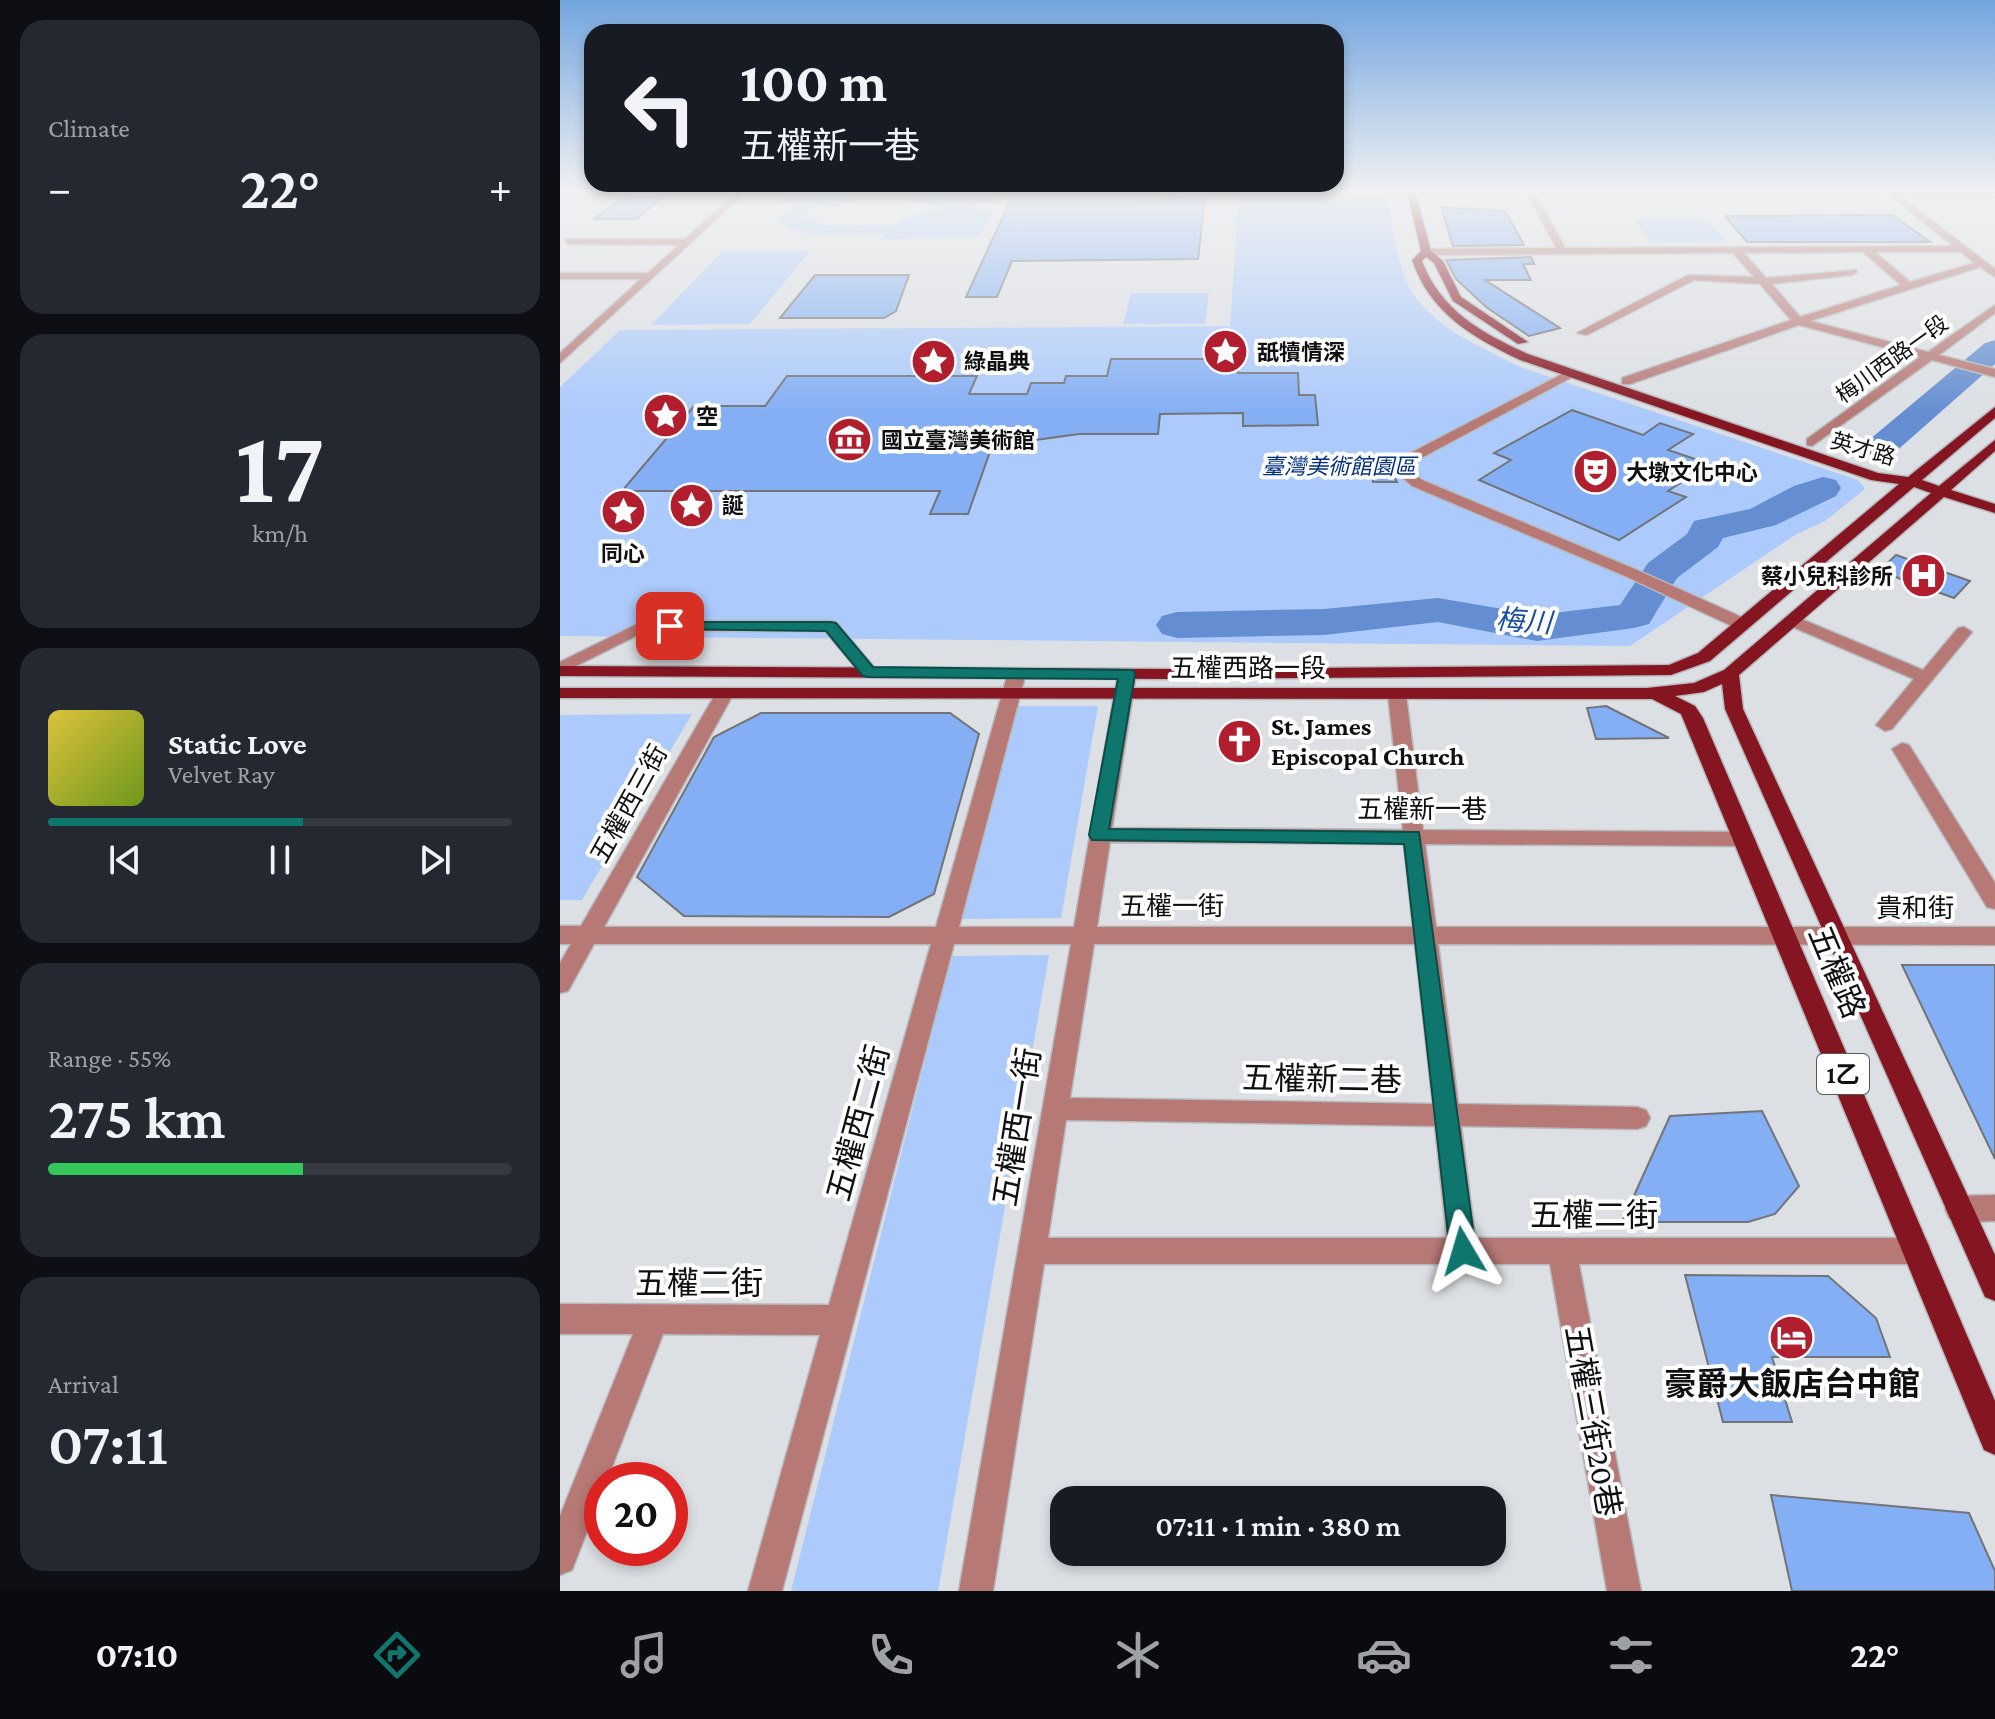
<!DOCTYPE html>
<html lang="en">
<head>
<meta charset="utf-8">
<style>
  body { margin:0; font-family:"Crimson Pro","Noto Sans TC",serif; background:#242831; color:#f1f3f6; height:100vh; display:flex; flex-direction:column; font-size:30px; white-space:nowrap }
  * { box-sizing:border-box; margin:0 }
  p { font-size:26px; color:#9ea1a6 }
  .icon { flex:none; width:44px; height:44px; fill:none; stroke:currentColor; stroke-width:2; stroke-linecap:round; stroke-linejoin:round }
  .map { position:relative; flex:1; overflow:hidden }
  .details { display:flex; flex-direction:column; gap:20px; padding:20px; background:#0d0f14; width:560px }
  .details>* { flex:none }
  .hud { position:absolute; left:24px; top:24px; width:760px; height:168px; border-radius:24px; box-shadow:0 4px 12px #0003; background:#171b24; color:#f1f3f6; overflow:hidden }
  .speed { position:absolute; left:24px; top:1462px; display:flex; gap:16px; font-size:40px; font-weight:700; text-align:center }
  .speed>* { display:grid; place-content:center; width:104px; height:104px; border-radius:50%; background:#171b24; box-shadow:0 4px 12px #0003; line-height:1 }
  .speed .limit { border:12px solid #d22; background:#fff; color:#111 }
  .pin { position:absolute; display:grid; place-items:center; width:68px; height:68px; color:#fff; margin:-34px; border-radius:16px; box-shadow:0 4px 12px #0006 }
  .me { position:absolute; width:88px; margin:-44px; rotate:353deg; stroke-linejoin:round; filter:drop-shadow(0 0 6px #0008) }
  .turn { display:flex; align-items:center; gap:28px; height:168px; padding:0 24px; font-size:36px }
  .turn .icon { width:104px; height:104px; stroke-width:2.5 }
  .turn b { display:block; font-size:56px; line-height:68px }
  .big { font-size:60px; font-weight:600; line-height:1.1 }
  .details .widget { flex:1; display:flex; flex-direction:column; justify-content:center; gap:12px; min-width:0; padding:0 28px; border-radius:24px; background:#242831 }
  .details .dial { align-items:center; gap:0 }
  .dial b { font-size:104px; line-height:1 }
  .song { display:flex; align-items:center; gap:24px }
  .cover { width:96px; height:96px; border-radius:12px; background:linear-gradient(135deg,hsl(50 70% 55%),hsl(80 70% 35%)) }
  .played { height:8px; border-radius:4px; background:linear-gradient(90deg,#0f766e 55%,#363941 55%) }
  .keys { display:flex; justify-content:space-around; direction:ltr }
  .heat { display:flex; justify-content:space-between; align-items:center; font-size:44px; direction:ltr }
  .charge { height:12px; border-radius:6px; background:linear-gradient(90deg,#34c759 55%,#363941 0) }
  .trip { position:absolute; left:490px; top:1486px; width:456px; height:80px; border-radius:24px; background:#171b24; box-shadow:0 4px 12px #0003; font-weight:600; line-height:80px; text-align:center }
  .tab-bar { display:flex; height:128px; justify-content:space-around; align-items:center; background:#090b0e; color:#9ea1a6 }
  .tab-bar .icon { width:56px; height:56px }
  .tab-bar .current { color:#0f766e }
  .tab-bar b { font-size:36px; color:#f1f3f6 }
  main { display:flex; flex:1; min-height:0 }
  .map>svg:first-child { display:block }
  .green { fill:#accafb; fill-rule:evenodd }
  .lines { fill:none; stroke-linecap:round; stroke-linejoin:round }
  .river { fill:#648ed1; fill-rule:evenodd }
  .building { fill:#84aff5; stroke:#727478; stroke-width:2 }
  .minor-casing { stroke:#b7babd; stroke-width:3 }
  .major-casing { stroke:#b7babd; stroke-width:3 }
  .minor { fill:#b67976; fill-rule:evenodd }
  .major { fill:#851521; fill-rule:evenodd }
  .route { fill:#0f766e; stroke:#0a4d48; stroke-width:2 }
  .labels { text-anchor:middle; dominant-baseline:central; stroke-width:8; stroke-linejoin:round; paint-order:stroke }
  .far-poi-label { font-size:22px; font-weight:bold; fill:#0f1011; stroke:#fff; text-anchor:start }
  .far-street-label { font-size:22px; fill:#0f1011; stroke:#fff }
  .far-park-label { font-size:22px; font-style:italic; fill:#002f7e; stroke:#fff }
  .shield { fill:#fff; stroke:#575858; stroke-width:2 }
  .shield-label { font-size:24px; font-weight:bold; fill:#0f1011 }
  .street-label { font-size:26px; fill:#0f1011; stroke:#fff }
  .poi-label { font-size:26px; font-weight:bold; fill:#0f1011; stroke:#fff; text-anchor:start }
  .water-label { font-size:28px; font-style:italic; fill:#1b4d9d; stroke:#fff }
  .near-street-label { font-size:32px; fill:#0f1011; stroke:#fff }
  .near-poi-label { font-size:32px; font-weight:bold; fill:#0f1011; stroke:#fff }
</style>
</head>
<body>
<main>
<section class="details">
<div class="widget"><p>Climate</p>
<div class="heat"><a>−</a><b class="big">22°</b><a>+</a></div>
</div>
<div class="widget dial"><b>17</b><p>km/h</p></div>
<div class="widget">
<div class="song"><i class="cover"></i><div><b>Static Love</b><p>Velvet Ray</p></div></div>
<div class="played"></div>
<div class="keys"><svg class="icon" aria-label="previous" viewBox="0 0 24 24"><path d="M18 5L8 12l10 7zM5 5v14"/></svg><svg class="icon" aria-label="pause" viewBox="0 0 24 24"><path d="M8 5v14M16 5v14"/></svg><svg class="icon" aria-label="next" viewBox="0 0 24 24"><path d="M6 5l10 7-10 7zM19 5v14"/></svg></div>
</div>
<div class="widget"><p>Range · 55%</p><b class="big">275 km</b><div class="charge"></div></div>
<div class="widget"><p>Arrival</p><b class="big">07:11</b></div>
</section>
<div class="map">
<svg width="1435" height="1591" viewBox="0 0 1435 1591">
  <rect width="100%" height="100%" fill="#dcdfe3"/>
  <!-- green -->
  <g class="green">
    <path d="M679,191h147c6,30 9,64 21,92 19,42 77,66 116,85l335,112 7,9 -40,32 -30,14 -165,111 -1070,-10v-249l60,-57 610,-4z"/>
    <path d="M224,196h216l-3,6 -31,1 7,6h20l-13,27 -100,4 6,-7c-30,-1 -84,10 -108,-13l2,-3 23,-14h-26zM365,202l23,7 -26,2 -30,15 -67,-1 -22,-7c11,-23 97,-16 122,-16z"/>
    <polygon points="1076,221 1148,221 1166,241 1092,242"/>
    <polygon points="163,251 250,251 190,324 91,325"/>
    <polygon points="571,293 649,293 645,324 563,324"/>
    <polygon points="450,706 538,706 501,918 395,919"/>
    <polygon points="132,714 22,900 0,900 0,715"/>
    <polygon points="489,955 378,1591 231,1591 391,956"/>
  </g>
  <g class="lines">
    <!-- river -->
    <g class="river">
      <polygon points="1435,340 1435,364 1333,454 1321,457 1309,454 1304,447 1309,440 1425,343"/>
      <polygon points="1263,477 1276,480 1281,488 1276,496 1216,525 1163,538 1158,547 1117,578 1089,624 1074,628 977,641 878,622 764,635 617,638 602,634 596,625 602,616 617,612 764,609 878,598 977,615 1060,605 1088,563 1127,534 1134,521 1190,509 1234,486"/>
    </g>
  </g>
  <!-- building -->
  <g class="building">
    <polygon points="71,191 111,191 76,219 34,219"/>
    <polygon points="626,196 645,196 638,259 452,261 437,297 406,297 449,203 577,203"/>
    <polygon points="881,207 945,211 964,245 893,246"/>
    <polygon points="1333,215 1370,242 1187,242 1165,216"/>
    <polygon points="971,257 974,264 963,264 971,280 925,280 1000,328 969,336 926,307 896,279 886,260"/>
    <polygon points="255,275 349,275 336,311 324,318 220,318"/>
    <polygon points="551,359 679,359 678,373 738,373 739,395 755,395 758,425 683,426 683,413 600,414 598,434 519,434 432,446 408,514 370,514 380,491 62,491 134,406 205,406 227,376 417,376 409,394 467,394 471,383 504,383 506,376 547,376"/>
    <polygon points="1012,410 1083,435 1100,423 1133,434 1108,450 1150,464 1108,491 1126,497 1059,540 919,480 951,460 934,453"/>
    <polygon points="809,459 832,459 831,471 837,482 813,482"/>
    <polygon points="1336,555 1410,581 1394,598 1319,571"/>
    <polygon points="1046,706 1109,738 1036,739 1027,708"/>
    <polygon points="201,713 390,713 419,734 374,894 329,917 124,916 77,877 154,737"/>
    <polygon points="1342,965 1435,965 1435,1159"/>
    <polygon points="1202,1111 1239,1186 1215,1214 1188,1222 1062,1222 1110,1116"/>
    <polygon points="1125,1275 1268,1276 1316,1318 1330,1357 1212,1357 1232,1422 1163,1422"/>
    <polygon points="1211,1495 1409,1513 1435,1571 1435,1591 1232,1591"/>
  </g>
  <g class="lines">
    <defs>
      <g id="minor">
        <polygon points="178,191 187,191 0,363 0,353 81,279 0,279 0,273 88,273 119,245 8,244 5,239 125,239"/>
        <path d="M966,191h8l31,57 388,-2 -68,-55 110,1v6h-92l92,71v8l-15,-10 -170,54 118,31 67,-47v8l-56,42 56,14v8l-63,-17 -120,86 -5,-1v-6l113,-82 -121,-32 -169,59h-8v-6l169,-58 -31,-36 -66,-4 -107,55 -10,-2 111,-58 66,2 -21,-24 -307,2 -5,-3 5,-3 130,-1zM1303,252l38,33 -101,32 -28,-33 80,-9 5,-3 -1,-2 -90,8 -22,-25zM1315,252h86l13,11 -64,19z"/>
        <polygon points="1006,372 1016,375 850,464 848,469 862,480 1077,570 1188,620 1188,628 1176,628 1065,576 852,486 834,470 839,459"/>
        <polygon points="1234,616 1363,670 1398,628 1404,627 1412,632 1332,729 1325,731 1316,725 1354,679 1228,625 1228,617"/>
        <polygon points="83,621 270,621 276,622 318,672 309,677 303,676 265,631 86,631 0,674 0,662"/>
        <path d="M457,668l9,5 -67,254h115l44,-253 9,-5 9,5 -24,154 291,2 -15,-135 9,-6 9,6 17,135 322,2 10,7 -10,7 -320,-2 11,83h559v18l-557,-1 20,160 179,3 9,3 4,8 -4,8 -9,3 -176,-3 14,112h442l10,3 4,10 -4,10 -10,3h-338l62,327h-34l-57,-327h-506l-51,327h-34l112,-647h-117l-172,647h-34l72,-256 -157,-1 -56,146h-5v13l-30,77 -12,5v-59l73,-182h-73v-30l269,1 102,-361h-337l-26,47 -8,2v-30l11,-19h-11v-18h21l135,-233 9,-5 9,5 -130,234h332l72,-254zM550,842l294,2 9,83h-316zM534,944h321l18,160 -363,-6zM506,1120l369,6 12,112h-399z"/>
        <polygon points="1342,743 1349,745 1435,883 1435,909 1427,907 1332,749"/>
        <polygon points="1435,1195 1435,1221 1399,1222 1389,1218 1385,1209 1389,1200 1399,1196"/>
      </g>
      <path id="major" d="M847,191h8l16,60 12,10 18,36 67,45 -10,2 -65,-43 -19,-38 -8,-6 -4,4c19,50 60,72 106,93l350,119 30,4 87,-70v11l-73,62 17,6 56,-46v11l-44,39 44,14v9l-51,-16 -205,178 4,34 252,546v46l-10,-4 -260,-588 -3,-25 -18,8 -29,4 20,10 8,12 292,683v54l-11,-5 -303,-736 -29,-15 -1092,-1v-10h1087l47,-5 30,-13 207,-177 -17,-6 -204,174 -39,14 -498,4 -613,-3v-10l613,3 496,-4 29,-12 201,-169 -28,-4 -351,-120c-48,-23 -90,-47 -108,-100l9,-9z"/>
    </defs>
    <!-- minor casing -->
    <use href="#minor" class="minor-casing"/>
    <!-- major casing -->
    <use href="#major" class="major-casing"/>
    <!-- minor -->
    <use href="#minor" class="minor"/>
    <!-- major -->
    <use href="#major" class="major"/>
  </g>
  <!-- sky -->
  <linearGradient id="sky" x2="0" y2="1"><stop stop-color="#73a5df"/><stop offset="0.46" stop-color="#eff1f2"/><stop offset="1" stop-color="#eff1f2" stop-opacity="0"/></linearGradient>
  <rect width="1435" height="414" fill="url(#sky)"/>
  <!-- route -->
  <polygon class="route" points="110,622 270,622 276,623 313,667 573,670 575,674 549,829 859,832 916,1251 912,1260 903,1264 893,1260 890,1251 844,844 532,840 529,835 558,679 309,677 303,676 266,631 105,629 105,623"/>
  <!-- icons -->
  <defs>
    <symbol id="sight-disc" viewBox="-11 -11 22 22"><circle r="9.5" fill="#b11f2f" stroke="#fff"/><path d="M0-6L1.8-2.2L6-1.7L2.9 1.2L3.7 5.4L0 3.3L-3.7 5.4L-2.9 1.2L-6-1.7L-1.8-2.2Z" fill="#fff"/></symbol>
    <symbol id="museum-disc" viewBox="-11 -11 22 22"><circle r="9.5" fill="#b11f2f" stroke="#fff"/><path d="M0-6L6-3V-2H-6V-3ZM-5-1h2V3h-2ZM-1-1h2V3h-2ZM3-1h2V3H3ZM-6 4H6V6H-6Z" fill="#fff"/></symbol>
    <symbol id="theatre-disc" viewBox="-11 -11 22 22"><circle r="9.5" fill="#b11f2f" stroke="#fff"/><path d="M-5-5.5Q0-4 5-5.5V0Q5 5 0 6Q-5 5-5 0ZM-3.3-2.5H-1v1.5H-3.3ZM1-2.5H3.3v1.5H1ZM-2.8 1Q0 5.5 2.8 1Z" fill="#fff"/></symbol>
    <symbol id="hospital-disc" viewBox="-11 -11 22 22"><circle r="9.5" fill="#b11f2f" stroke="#fff"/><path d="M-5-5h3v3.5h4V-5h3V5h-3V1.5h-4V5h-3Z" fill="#fff"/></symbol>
    <symbol id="church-disc" viewBox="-11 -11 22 22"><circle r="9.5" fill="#b11f2f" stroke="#fff"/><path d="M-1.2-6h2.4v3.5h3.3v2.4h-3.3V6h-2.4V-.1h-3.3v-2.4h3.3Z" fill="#fff"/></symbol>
    <symbol id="hotel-disc" viewBox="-11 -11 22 22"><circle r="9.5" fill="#b11f2f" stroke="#fff"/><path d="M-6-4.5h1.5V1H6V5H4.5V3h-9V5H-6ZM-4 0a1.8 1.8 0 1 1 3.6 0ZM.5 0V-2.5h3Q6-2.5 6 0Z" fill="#fff"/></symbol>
  </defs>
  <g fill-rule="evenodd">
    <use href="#sight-disc" x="640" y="326" width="51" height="51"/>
    <use href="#sight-disc" x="348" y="336" width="51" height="51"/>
    <use href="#sight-disc" x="80" y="390" width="51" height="51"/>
    <use href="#museum-disc" x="264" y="414" width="51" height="51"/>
    <use href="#theatre-disc" x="1010" y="446" width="51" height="51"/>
    <use href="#sight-disc" x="106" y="480" width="51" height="51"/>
    <use href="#sight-disc" x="38" y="486" width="51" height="51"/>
    <use href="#hospital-disc" x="1338" y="550" width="51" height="51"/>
    <use href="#church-disc" x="654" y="716" width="51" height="51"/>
    <use href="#hotel-disc" x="1206" y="1312" width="51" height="51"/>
  </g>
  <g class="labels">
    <!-- far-poi labels -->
    <g class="far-poi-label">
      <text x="697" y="352">舐犢情深</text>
      <text x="404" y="361">綠晶典</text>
      <text x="136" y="416">空</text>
      <text x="321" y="440">國立臺灣美術館</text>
      <text x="1066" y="472">大墩文化中心</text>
      <text x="162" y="505">誕</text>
      <text x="63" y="553" text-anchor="middle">同心</text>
      <text x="1333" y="576" text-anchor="end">蔡小兒科診所</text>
    </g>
    <!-- far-street labels -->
    <g class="far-street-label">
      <text transform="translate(1332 359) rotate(-36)">梅川西路一段</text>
      <text transform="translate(1303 449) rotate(16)">英才路</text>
    </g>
    <!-- far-park labels -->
    <g class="far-park-label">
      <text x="779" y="466">臺灣美術館園區</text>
    </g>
    <!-- shield labels -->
    <rect class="shield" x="1257" y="1054" width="52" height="40" rx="6"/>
    <g class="shield-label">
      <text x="1283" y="1074">1乙</text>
    </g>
    <!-- street labels -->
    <g class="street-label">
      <text x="688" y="668">五權西路一段</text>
      <text transform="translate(69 804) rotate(-61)">五權西三街</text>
      <text x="862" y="809">五權新一巷</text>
      <text x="612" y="906">五權一街</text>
      <text x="1355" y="908">貴和街</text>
    </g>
    <!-- poi labels -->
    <g class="poi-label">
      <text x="711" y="726">St. James<tspan x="711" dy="30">Episcopal Church</tspan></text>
    </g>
    <!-- water labels -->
    <g class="water-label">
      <text transform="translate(964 621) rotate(4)">梅川</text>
    </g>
    <!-- near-street labels -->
    <g class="near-street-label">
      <text transform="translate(1277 972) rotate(67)">五權路</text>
      <text transform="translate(762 1079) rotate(1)">五權新二巷</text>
      <text transform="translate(298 1123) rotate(-75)">五權西二街</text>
      <text transform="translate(457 1127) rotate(-81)">五權西一街</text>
      <text x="1034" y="1215">五權二街</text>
      <text x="139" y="1283">五權二街</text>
      <text transform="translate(1033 1421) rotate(80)">五權三街20巷</text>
    </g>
    <!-- near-poi labels -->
    <g class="near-poi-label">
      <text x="1232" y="1384">豪爵大飯店台中館</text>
    </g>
  </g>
</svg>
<div class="speed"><div class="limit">20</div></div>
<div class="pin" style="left:110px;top:626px;background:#d93025"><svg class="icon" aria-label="arrive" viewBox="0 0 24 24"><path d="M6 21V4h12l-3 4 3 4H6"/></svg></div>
<svg class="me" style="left:903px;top:1251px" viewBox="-20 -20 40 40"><path d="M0-17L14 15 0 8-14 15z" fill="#0f766e" stroke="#fff" stroke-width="4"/></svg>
<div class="trip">07:11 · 1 min · 380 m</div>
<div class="hud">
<div class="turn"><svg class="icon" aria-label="left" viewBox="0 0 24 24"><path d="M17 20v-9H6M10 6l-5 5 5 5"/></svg><div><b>100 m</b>五權新一巷</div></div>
</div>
</div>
</main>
<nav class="tab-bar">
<b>07:10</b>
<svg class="icon current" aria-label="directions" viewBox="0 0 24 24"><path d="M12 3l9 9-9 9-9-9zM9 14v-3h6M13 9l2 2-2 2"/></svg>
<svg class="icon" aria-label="music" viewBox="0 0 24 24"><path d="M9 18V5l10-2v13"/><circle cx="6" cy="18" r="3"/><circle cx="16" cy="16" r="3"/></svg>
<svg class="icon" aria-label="phone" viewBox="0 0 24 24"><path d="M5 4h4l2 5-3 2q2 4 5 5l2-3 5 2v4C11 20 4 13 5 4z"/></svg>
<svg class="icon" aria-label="climate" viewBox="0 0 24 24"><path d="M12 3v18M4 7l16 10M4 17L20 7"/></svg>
<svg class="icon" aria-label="car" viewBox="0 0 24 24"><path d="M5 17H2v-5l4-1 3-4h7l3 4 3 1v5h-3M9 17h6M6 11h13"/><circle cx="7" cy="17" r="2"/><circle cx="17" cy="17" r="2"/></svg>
<svg class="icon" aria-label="filters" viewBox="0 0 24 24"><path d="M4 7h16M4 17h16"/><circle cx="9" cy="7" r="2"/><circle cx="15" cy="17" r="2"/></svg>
<b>22°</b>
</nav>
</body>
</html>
